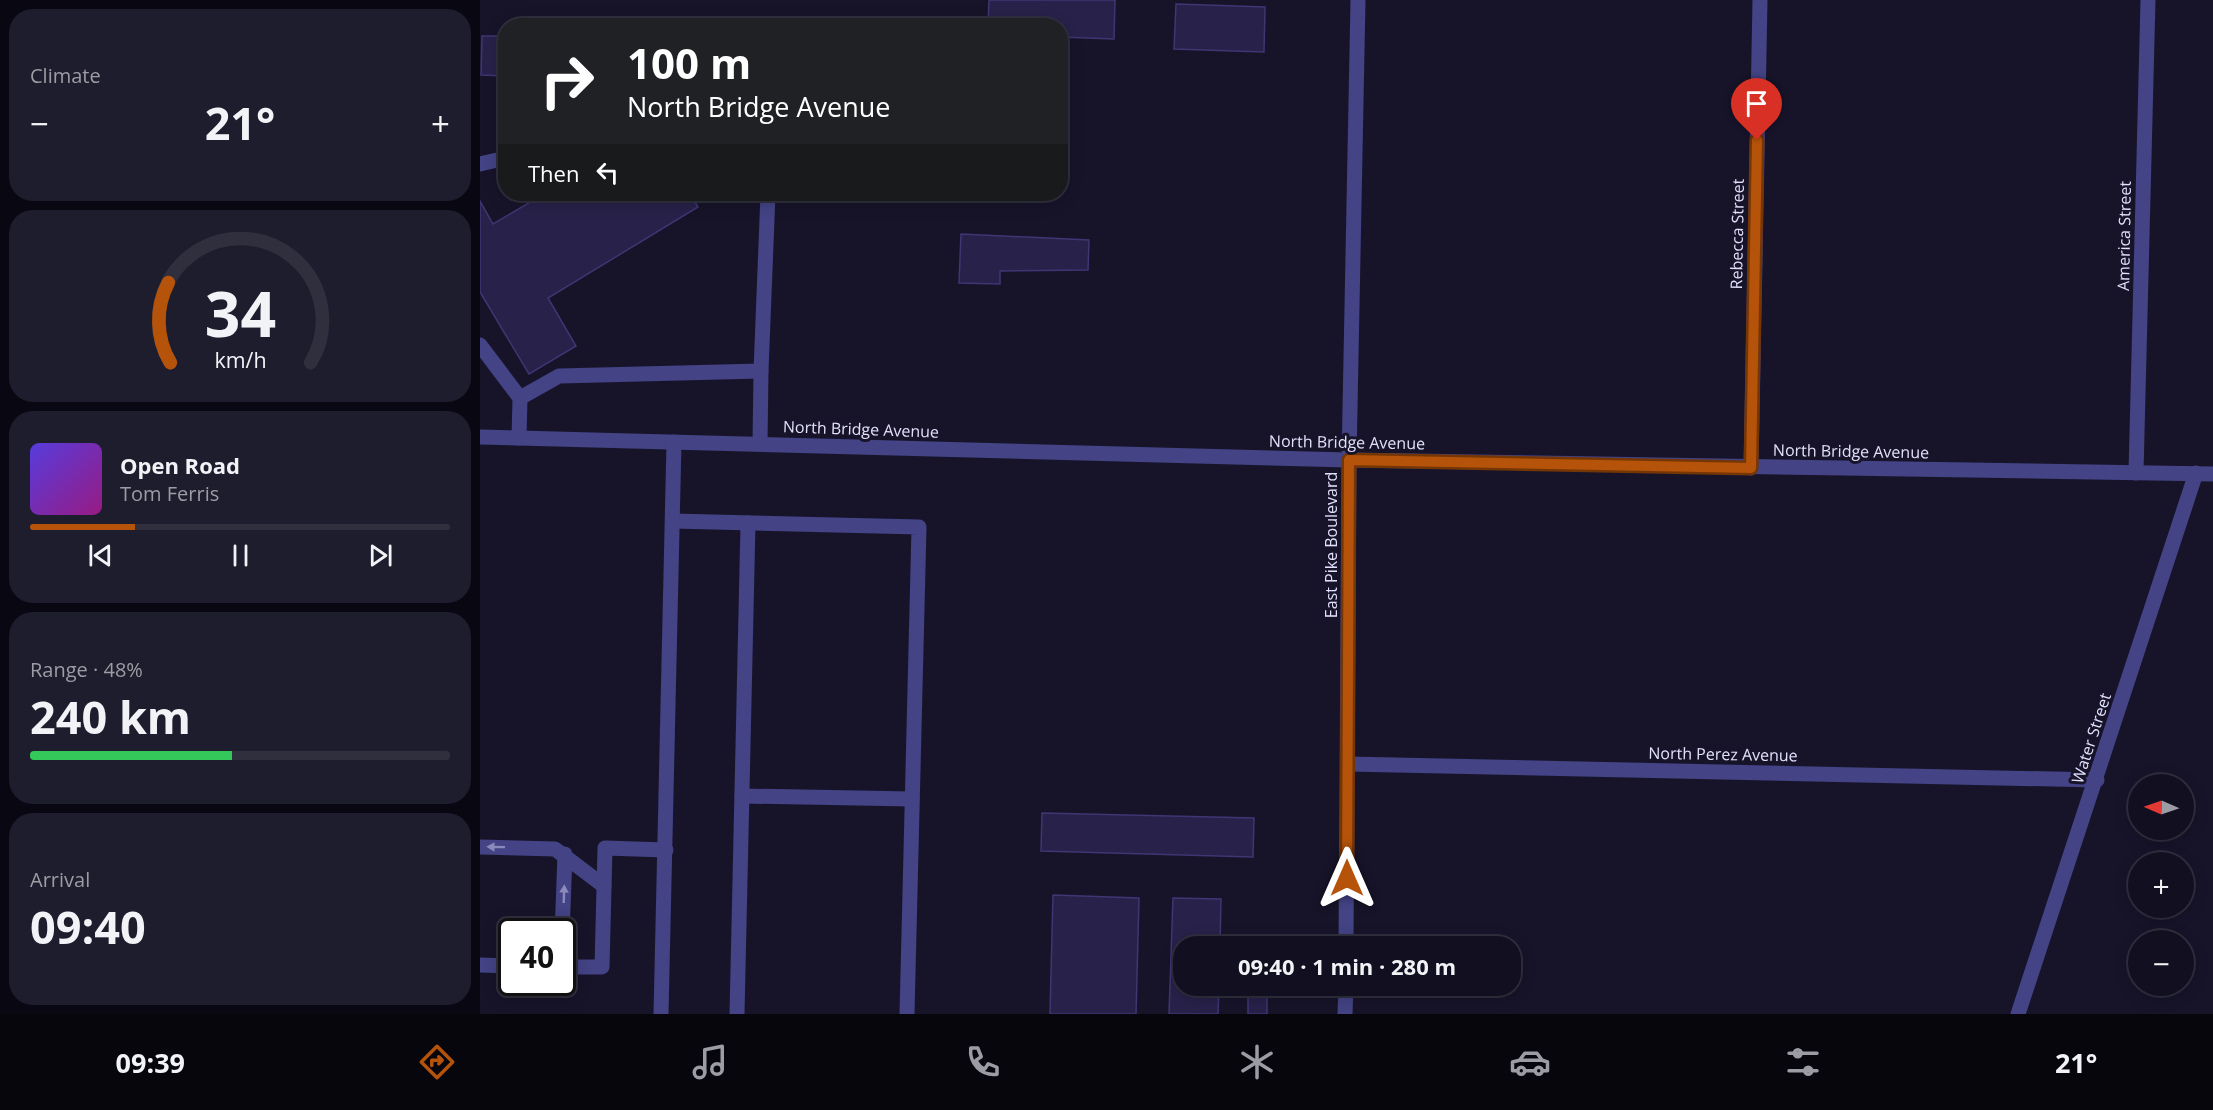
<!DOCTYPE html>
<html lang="en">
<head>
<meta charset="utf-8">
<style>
  body { margin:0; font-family:"Open Sans",sans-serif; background:#1e1d2d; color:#f1f3f6; height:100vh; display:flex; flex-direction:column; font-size:22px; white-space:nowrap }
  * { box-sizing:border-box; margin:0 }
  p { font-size:20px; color:#9c9ca5 }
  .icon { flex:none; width:33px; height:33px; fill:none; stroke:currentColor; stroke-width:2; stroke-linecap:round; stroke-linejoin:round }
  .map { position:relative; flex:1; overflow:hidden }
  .sheet { display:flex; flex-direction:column; gap:9px; padding:9px; background:#090812; width:480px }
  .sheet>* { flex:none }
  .top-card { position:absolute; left:18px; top:18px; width:570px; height:183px; border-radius:24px; box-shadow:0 3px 15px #0003,0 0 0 2px #302f3e; background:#202124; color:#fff; overflow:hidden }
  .needle { width:39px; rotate:272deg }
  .controls { position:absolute; left:1648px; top:774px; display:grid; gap:12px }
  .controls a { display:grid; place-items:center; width:66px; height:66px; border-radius:50%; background:#110f20; box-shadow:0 3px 15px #0003,0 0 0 2px #302f3e; font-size:30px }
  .speed { position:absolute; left:18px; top:918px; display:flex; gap:12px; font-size:30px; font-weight:700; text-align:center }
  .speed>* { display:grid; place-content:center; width:78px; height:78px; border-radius:50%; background:#110f20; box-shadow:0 3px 15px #0003,0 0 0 2px #302f3e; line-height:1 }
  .speed .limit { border:3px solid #111; border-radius:9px; background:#fff; color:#111 }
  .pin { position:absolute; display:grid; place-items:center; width:51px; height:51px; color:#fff; margin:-62px -26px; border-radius:50% 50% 50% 0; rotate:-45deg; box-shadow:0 0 6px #0007 }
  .pin .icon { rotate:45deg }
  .me { position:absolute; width:66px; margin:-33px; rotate:0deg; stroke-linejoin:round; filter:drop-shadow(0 0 4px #0008) }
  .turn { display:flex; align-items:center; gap:21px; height:126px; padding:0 30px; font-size:27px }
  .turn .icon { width:78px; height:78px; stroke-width:2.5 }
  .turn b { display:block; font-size:42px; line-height:51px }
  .then { display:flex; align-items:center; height:57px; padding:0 30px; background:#0003; gap:12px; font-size:22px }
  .big { font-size:45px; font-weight:700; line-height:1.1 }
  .sheet .tile { flex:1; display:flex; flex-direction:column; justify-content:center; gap:9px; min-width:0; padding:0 21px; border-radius:24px; background:#1e1d2d }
  .sheet .dial { align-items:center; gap:0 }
  .dial svg { height:156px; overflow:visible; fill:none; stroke:#302f3e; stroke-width:7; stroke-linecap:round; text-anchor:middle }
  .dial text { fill:#f1f3f6; stroke:none }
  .song { display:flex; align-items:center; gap:18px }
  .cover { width:72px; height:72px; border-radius:9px; background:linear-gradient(135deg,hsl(250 70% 55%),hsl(310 70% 35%)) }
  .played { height:6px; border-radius:3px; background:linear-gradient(90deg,#b45309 25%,#302f3e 25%) }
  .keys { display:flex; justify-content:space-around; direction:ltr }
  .heat { display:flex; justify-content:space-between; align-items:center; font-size:33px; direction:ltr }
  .charge { height:9px; border-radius:4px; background:linear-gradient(90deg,#34c759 48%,#302f3e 0) }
  .trip { position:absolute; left:693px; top:936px; width:348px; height:60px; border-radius:24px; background:#110f20; box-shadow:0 3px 15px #0003,0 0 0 2px #302f3e; font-weight:700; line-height:60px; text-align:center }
  .tab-bar { display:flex; height:96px; justify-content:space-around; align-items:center; background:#07060d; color:#9c9ca5 }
  .tab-bar .icon { width:42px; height:42px }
  .tab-bar .selected { color:#b45309 }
  .tab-bar b { font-size:27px; color:#f1f3f6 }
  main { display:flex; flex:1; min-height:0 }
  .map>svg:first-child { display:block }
  .building { fill:#28214a; stroke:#3f3674; stroke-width:1.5 }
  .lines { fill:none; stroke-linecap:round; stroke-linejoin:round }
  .minor { stroke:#434385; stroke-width:15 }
  .oneway { fill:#8b8abb }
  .route-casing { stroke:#753606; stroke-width:15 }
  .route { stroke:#b45309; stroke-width:10 }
  .labels { text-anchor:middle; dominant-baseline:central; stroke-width:6; stroke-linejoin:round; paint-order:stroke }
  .street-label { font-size:16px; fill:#e2e0fc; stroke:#17142a }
</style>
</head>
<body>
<main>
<section class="sheet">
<div class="tile"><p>Climate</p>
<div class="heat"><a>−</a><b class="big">21°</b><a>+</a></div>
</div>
<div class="tile dial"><svg viewBox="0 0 100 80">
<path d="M14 69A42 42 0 1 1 86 69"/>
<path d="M14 69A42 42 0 0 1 13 28" stroke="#b45309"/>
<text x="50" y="56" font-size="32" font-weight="700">34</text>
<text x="50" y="72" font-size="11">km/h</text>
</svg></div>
<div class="tile">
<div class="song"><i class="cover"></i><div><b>Open Road</b><p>Tom Ferris</p></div></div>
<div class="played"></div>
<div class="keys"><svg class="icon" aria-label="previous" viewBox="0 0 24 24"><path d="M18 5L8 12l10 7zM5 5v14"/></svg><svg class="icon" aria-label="pause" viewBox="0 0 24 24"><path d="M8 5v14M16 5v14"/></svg><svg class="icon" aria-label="next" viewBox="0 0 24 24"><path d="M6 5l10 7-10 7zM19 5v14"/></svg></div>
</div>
<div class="tile"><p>Range · 48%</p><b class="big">240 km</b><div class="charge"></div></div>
<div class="tile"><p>Arrival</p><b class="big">09:40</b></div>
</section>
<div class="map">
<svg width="1733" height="1014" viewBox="0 0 1733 1014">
  <rect width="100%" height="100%" fill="#17142a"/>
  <!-- building -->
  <g class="building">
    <polygon points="509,0 635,0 634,39 580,37 580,26 508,26"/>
    <polygon points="696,4 785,7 784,52 694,49"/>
    <polygon points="2,36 26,36 26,76 1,75"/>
    <polygon points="64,194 210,194 218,207 68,298 96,346 49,374 0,292 0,201 13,224"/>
    <polygon points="481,234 609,240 608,270 520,271 520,284 479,283"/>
    <polygon points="562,813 774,818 773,857 561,851"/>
    <polygon points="573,895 659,898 656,1014 570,1014"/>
    <polygon points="693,898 741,899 740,946 704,946 704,986 739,986 738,1014 689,1014"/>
    <rect x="768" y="986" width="19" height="28"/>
  </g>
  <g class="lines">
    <!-- minor -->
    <g class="minor">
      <polyline points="0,164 26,158"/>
      <polyline points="0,345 40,398 39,438"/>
      <polyline points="40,398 79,376 281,371 288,194"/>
      <polyline points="0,437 869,460 1733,474"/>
      <polyline points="280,444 281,371"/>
      <polyline points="1271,468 1280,0"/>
      <polyline points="1656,473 1668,0"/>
      <polyline points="193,521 439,527 427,1014"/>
      <polyline points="868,764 1617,780"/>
      <polyline points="262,796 432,799"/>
      <polyline points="0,847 75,849 124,886"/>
      <polyline points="82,935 85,854"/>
      <polyline points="866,946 869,460 878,0"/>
      <polyline points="0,965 32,966"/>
      <polyline points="82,967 122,967 125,848 186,850"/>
      <polyline points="181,1014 194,442"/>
      <polyline points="257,1014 268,523"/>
      <polyline points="865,1014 866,986"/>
      <polyline points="1538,1014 1716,473"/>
    </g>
  </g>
  <!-- one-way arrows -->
  <defs><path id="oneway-solid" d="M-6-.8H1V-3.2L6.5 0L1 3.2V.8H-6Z" transform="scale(1.5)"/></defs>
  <g class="oneway">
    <use href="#oneway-solid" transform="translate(16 847) rotate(-179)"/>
    <use href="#oneway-solid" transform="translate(84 894) rotate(-88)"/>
  </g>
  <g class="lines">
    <defs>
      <polyline id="route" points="867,878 869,460 1271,468 1277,140"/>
    </defs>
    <!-- route casing -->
    <use href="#route" class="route-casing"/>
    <!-- route -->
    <use href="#route" class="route"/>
  </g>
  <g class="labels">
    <!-- street labels -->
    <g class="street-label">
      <text transform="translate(1257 234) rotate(-89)">Rebecca Street</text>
      <text transform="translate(1644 236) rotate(-89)">America Street</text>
      <text transform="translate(381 429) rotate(2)">North Bridge Avenue</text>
      <text transform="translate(867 442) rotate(1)">North Bridge Avenue</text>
      <text transform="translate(1371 451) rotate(1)">North Bridge Avenue</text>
      <text transform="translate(851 545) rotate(-90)">East Pike Boulevard</text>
      <text transform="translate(1611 738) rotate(-72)">Water Street</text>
      <text transform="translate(1243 754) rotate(1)">North Perez Avenue</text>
    </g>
  </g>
</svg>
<div class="controls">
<a><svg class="needle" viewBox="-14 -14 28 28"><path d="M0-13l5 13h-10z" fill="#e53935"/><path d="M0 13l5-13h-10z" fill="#9c9ca5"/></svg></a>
<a>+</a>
<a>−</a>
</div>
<div class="speed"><div class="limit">40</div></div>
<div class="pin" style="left:1277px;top:140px;background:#d93025"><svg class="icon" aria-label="arrive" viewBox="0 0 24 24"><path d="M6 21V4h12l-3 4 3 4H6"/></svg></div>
<svg class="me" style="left:867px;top:878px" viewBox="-20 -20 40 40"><path d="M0-17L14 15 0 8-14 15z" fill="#b45309" stroke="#fff" stroke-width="4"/></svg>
<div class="trip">09:40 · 1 min · 280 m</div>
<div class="top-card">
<div class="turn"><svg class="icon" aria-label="right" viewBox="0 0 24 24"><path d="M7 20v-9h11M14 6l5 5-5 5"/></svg><div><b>100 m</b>North Bridge Avenue</div></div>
<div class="then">Then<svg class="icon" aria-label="left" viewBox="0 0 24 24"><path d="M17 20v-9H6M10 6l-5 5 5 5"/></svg></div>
</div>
</div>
</main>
<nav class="tab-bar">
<b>09:39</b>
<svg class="icon selected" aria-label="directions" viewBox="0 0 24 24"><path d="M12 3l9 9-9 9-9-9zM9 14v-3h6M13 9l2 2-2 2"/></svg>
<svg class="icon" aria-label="music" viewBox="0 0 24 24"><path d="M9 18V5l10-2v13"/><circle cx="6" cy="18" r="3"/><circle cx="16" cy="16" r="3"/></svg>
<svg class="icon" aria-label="phone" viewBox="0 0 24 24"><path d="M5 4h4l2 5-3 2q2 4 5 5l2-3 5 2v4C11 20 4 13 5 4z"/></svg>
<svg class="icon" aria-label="climate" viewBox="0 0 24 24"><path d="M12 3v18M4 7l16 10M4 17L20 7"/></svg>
<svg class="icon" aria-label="car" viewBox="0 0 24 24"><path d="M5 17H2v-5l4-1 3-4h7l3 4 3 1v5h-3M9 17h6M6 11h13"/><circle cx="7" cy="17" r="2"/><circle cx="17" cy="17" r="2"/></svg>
<svg class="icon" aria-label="filters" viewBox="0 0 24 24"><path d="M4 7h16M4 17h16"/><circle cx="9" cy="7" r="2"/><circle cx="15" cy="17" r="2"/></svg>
<b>21°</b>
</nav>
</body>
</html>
